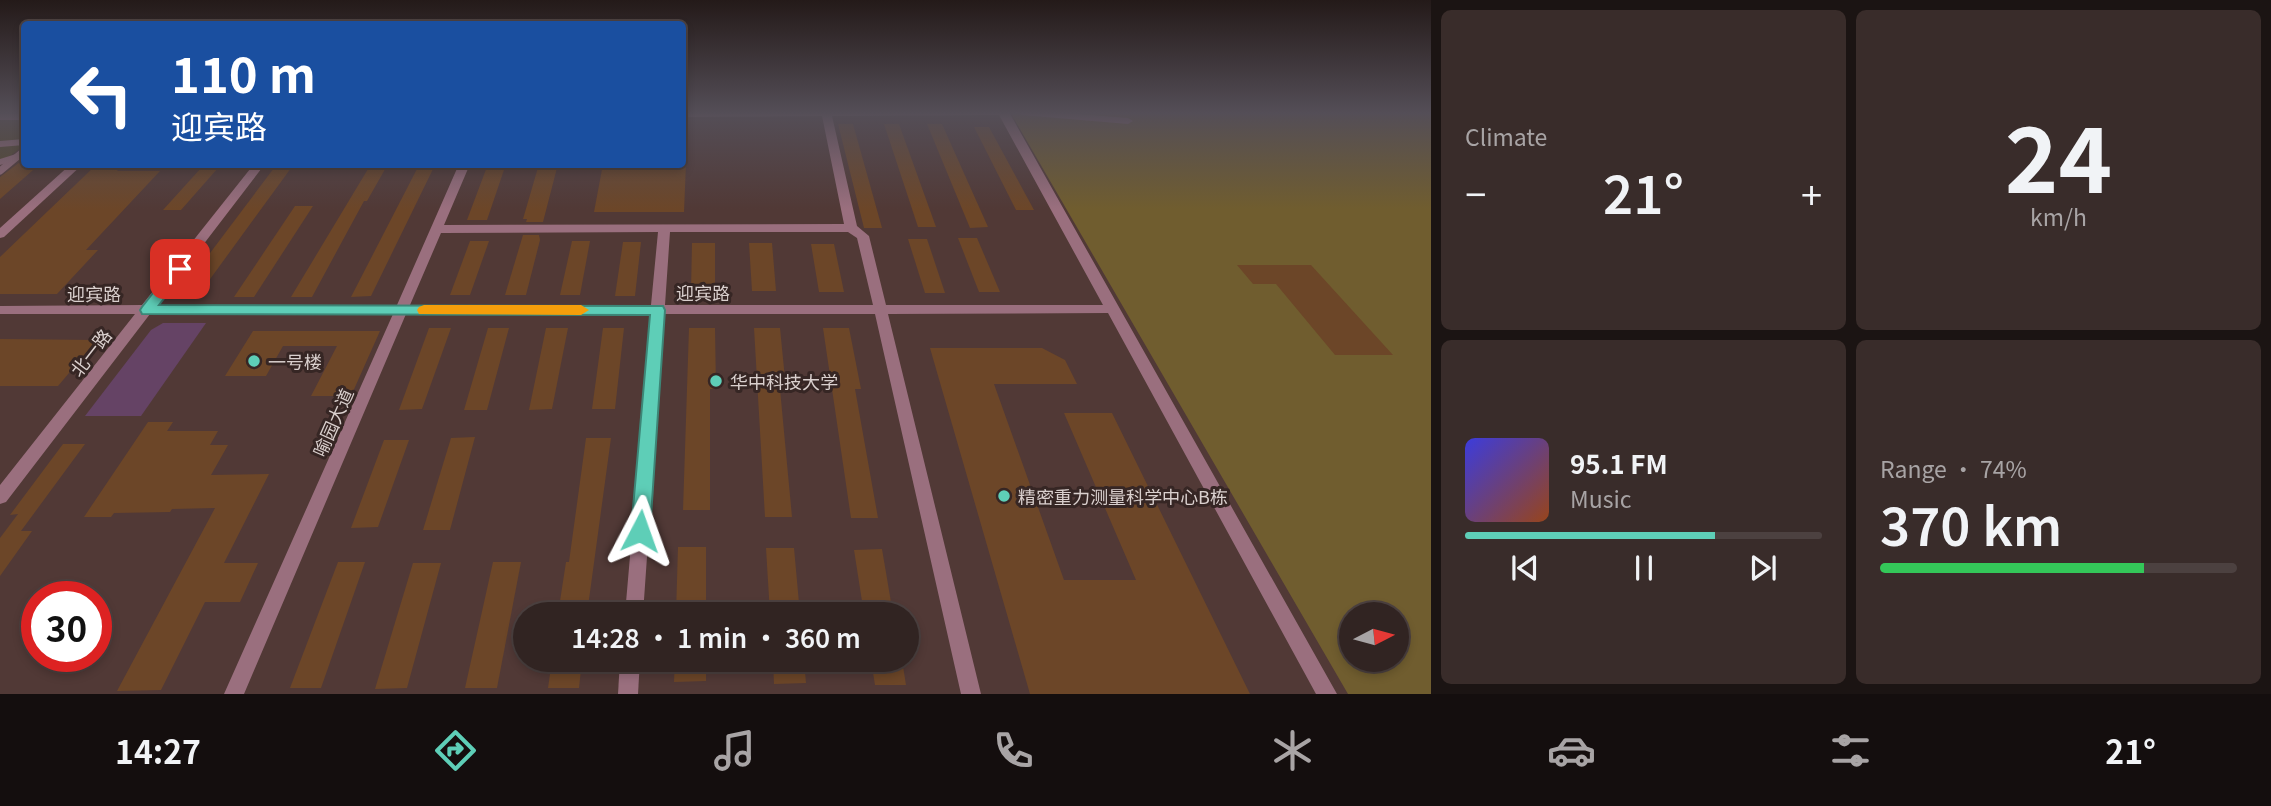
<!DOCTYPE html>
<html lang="en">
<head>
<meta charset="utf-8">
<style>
  body { margin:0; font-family:Georgia,"Noto Sans SC",serif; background:#392c2a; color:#f1f3f6; height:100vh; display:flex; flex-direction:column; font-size:26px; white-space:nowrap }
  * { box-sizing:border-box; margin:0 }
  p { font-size:23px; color:#a8a4a5 }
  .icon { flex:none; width:38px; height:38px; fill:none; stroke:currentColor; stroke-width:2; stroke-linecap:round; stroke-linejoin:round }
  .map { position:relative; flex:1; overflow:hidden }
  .side { display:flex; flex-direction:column; gap:10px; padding:10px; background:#1b1413; width:840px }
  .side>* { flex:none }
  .top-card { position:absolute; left:21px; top:21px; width:665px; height:147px; border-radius:7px; box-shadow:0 4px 10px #0003,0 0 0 2px #4c4140; background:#1a4fa0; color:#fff; overflow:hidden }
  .needle { width:46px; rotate:84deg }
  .tools { position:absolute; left:1339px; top:602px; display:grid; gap:14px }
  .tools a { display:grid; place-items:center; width:70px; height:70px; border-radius:50%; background:#312422; box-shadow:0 4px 10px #0003,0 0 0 2px #4c4140; font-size:35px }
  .speed { position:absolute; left:21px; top:581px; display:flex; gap:14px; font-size:35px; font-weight:700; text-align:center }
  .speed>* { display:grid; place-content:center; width:91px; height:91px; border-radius:50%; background:#312422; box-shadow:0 4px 10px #0003,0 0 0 2px #4c4140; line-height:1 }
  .speed .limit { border:10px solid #d22; background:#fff; color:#111 }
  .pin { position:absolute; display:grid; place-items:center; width:60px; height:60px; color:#fff; margin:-30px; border-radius:14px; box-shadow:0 4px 10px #0006 }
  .me { position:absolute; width:77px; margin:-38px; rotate:4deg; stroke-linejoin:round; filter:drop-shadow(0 0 5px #0008) }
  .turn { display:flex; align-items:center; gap:24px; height:147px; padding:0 35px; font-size:32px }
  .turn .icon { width:91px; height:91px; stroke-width:2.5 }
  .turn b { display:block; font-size:49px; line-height:60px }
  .big { font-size:52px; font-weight:600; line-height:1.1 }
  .side .widget { flex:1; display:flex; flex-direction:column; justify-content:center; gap:10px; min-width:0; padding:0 24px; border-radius:10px; background:#392c2a }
  .side .dial { align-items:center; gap:0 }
  .dial b { font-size:91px; line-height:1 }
  .song { display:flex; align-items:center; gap:21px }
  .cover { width:84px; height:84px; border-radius:10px; background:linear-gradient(135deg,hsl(240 70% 55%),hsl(20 70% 35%)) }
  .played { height:7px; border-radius:4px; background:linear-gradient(90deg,#5eceb7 70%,#4c4140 70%) }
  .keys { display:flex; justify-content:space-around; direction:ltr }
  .heat { display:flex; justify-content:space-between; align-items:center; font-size:38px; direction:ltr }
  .charge { height:10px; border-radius:5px; background:linear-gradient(90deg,#34c759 74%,#4c4140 0) }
  .side .tiles { flex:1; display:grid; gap:10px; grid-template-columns:repeat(2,1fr) }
  .trip { position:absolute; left:513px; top:602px; width:406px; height:70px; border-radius:35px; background:#312422; box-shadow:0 4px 10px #0003,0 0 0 2px #4c4140; font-weight:600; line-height:70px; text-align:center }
  .menu { display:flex; height:112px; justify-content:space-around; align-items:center; background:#140e0e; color:#a8a4a5 }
  .menu .icon { width:49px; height:49px }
  .menu .active { color:#5eceb7 }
  .menu b { font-size:32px; color:#f1f3f6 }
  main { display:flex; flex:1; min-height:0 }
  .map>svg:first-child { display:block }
  .built { fill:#513936; fill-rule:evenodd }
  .green { fill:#534629 }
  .forest { fill:#705d2f; fill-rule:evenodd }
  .water { fill:#654365 }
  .building { fill:#6c4628 }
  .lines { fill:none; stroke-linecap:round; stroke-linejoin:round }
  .lane { stroke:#9a6f7e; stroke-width:7 }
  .street { fill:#9a6f7e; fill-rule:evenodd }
  .route { fill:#5eceb7; stroke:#3d8677; stroke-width:2 }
  .slow { fill:#f59e0b }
  .poi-dot { fill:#5eceb7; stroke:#362624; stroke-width:2.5 }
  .labels { text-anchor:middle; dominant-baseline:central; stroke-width:6; stroke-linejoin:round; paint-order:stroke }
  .street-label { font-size:18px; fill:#dad0ce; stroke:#362624 }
  .poi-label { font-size:18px; fill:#dad0ce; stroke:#362624; text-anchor:start }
</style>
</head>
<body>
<main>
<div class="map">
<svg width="1431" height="694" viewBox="0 0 1431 694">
  <rect width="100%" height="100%" fill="#41302e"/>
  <!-- built -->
  <path class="built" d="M0,112h24v52h658l1,-52h748v582h-1431zM37,597h59v59h-59zM525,614h381v46h-381zM1351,614h45v46h-45z"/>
  <!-- green -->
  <polygon class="green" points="0,118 24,118 24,145 0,164"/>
  <!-- forest -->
  <path class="forest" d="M1010,112h421v582h-83zM1351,614h45v46h-45z"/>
  <!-- water -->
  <polygon class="water" points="163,323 206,323 141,416 85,416 151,330"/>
  <!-- building -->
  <g class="building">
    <polygon points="838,124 853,124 882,228 864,228"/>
    <polygon points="884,124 899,124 936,227 918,227"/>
    <polygon points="927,124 942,124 988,227 970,228"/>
    <polygon points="974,127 989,127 1034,210 1016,210"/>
    <polygon points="24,159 24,164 40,164 0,199 0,177"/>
    <polygon points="97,164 123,164 117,171 160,171 86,250 98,250 57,294 0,294 0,257"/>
    <polygon points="277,164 294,164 197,297 177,297"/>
    <polygon points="371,164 388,164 367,201 364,201 312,297 291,297"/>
    <polygon points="488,164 506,164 487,220 467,220"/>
    <polygon points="539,164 558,164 543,222 526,222 527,219 523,219"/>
    <polygon points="603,164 686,164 684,212 594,212"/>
    <polygon points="419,165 435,165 371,296 351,297"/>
    <polygon points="201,168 218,168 181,210 163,210"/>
    <polygon points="295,206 313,206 254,297 234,297"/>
    <polygon points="523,235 539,235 540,240 526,295 505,295"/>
    <polygon points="958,238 977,238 1000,292 979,292"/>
    <polygon points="908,239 927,239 945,293 925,293"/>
    <polygon points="470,241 489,241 470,295 450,295"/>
    <polygon points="572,241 590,241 580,295 560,295"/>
    <polygon points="623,242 641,242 635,296 615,296"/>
    <polygon points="692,243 715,243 715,291 691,291"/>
    <polygon points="749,243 772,243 776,291 752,291"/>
    <polygon points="811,244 834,244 844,292 819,292"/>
    <polygon points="1237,265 1311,265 1393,355 1335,355 1276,284 1253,284"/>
    <polygon points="429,328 451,328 422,409 399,410"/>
    <polygon points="488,328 509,328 487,410 464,410"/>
    <polygon points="546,328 568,328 552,409 529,410"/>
    <polygon points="603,328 624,328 615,409 592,409"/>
    <polygon points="689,328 715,328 716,389 710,389 710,510 683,510"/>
    <polygon points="754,328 780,328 786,389 780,389 792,517 765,517"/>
    <polygon points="823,328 849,328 861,389 855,389 878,518 851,518"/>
    <polygon points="253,331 380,331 351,396 311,396 337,346 283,346 266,376 225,376"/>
    <polygon points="0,339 97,340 58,386 0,386"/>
    <polygon points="930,348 1042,348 1065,360 1077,384 994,384 1064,580 1136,580 1064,413 1112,413 1250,694 1030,694"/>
    <polygon points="148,422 173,422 167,431 218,431 210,445 228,445 211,475 269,474 224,563 258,563 240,602 205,602 161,690 117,691 215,508 172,509 170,512 114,513 111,517 84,517"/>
    <polygon points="475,437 450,530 423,530 451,438"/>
    <polygon points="586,438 611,438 587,614 558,614 566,562 569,562"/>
    <polygon points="384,440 409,440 378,527 351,528"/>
    <polygon points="63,444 85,444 21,531 32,531 0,576 0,538 18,514 10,515"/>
    <polygon points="678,547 706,547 706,614 676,614"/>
    <polygon points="766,548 794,548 800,614 770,614"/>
    <polygon points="882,549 893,614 864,614 854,550"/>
    <polygon points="338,562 365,562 321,688 290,688"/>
    <polygon points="493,562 521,562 497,688 465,688"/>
    <polygon points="413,563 441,563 407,688 375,689"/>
    <polygon points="552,660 582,660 579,688 548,688"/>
    <polygon points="675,660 706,660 706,681 674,682"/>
    <polygon points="773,660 804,660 806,683 774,684"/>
    <polygon points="871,660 902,660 906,685 875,685"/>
  </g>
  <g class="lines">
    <!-- lane -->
    <polyline class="lane" points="0,171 24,151"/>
    <!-- street -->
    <g class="street">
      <path d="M682,112h327l328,582h-21l-208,-381 -220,1 93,380h-20l-86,-380h-211l-21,300h-18l26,-300h-245l-162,380h-20l169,-380h-243l-144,188 -6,2v-19l135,-171h-135v-8l142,-1 112,-141h11l-108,141h240l62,-141h11l-26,61 400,-1 -22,-108 -140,1zM999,115l104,190h-217l-17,-69 -12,-10 -25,-110zM658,232l-7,73h-241l31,-72zM670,232h178l9,6 16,67h-208z"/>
      <polygon points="1017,112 1053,112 1128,118 1133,121 1128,124 1022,115"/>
      <rect x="0" y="114" width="24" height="6"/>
      <polygon points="24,139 24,145 0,147 0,141"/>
      <polygon points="16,154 20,155 20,159 0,165 0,159"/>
      <polygon points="71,164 83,164 4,237 0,238 0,228"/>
      <polygon points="620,660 640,660 638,694 618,694"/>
    </g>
  </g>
  <!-- sky -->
  <linearGradient id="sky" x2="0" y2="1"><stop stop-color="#241a19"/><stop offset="0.54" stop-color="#544e57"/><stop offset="1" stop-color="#544e57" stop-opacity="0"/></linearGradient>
  <rect width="1431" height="209" fill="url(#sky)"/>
  <!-- route -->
  <polygon class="route" points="180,264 187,269 159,305 663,306 665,310 650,531 648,537 640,540 633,537 631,531 650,315 142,314 140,310 142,307 175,265"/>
  <!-- slow -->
  <polygon class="slow" points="424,305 581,305 589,310 581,315 419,314 417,310 419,307"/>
  <!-- markers -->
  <g class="poi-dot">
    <circle cx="254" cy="361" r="7"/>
    <circle cx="716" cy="381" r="7"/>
    <circle cx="1004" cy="496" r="7"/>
  </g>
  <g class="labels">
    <!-- street labels -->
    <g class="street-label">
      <text x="703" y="292">迎宾路</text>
      <text x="94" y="293">迎宾路</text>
      <text transform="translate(90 352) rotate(-52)">北一路</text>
      <text transform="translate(332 422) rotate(-66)">喻园大道</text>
    </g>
    <!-- poi labels -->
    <g class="poi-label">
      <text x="268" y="361">一号楼</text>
      <text x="730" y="381">华中科技大学</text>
      <text x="1018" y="496">精密重力测量科学中心B栋</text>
    </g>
  </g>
</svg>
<div class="tools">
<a><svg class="needle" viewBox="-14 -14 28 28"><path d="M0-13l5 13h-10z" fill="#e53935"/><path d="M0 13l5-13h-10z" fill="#a8a4a5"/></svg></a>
</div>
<div class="speed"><div class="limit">30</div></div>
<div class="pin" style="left:180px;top:269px;background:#d93025"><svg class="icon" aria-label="arrive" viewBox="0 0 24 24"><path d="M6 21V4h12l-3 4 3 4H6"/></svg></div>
<svg class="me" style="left:640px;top:531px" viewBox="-20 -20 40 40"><path d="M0-17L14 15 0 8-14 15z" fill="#5eceb7" stroke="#fff" stroke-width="4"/></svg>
<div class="trip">14:28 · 1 min · 360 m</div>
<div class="top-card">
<div class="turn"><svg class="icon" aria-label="left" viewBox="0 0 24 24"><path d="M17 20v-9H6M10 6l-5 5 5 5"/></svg><div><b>110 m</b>迎宾路</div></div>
</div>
</div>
<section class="side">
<div class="tiles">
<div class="widget"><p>Climate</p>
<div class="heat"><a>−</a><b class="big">21°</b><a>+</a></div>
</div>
<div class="widget dial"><b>24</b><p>km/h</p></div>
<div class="widget">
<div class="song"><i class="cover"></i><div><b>95.1 FM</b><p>Music</p></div></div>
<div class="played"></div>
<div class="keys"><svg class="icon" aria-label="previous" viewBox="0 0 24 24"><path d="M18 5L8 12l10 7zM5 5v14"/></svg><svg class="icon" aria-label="pause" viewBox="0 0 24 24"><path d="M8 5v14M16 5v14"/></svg><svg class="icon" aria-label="next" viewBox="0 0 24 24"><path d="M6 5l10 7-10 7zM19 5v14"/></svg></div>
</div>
<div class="widget"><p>Range · 74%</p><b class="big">370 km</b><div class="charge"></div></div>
</div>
</section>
</main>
<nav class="menu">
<b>14:27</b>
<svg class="icon active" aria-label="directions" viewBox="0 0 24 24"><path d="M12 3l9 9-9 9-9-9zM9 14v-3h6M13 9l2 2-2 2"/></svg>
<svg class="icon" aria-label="music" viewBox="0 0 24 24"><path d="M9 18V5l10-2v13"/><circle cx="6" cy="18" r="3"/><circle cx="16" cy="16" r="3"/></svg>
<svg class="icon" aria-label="phone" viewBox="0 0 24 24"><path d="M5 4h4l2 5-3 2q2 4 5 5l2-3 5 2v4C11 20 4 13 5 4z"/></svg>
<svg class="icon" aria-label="climate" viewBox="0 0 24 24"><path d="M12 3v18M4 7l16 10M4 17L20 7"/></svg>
<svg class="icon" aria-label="car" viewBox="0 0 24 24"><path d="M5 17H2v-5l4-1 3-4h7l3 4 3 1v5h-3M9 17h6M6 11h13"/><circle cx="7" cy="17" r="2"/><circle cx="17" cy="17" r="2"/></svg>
<svg class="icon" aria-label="filters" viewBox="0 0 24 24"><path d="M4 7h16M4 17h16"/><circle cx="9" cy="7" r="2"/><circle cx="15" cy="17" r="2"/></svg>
<b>21°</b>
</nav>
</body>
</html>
